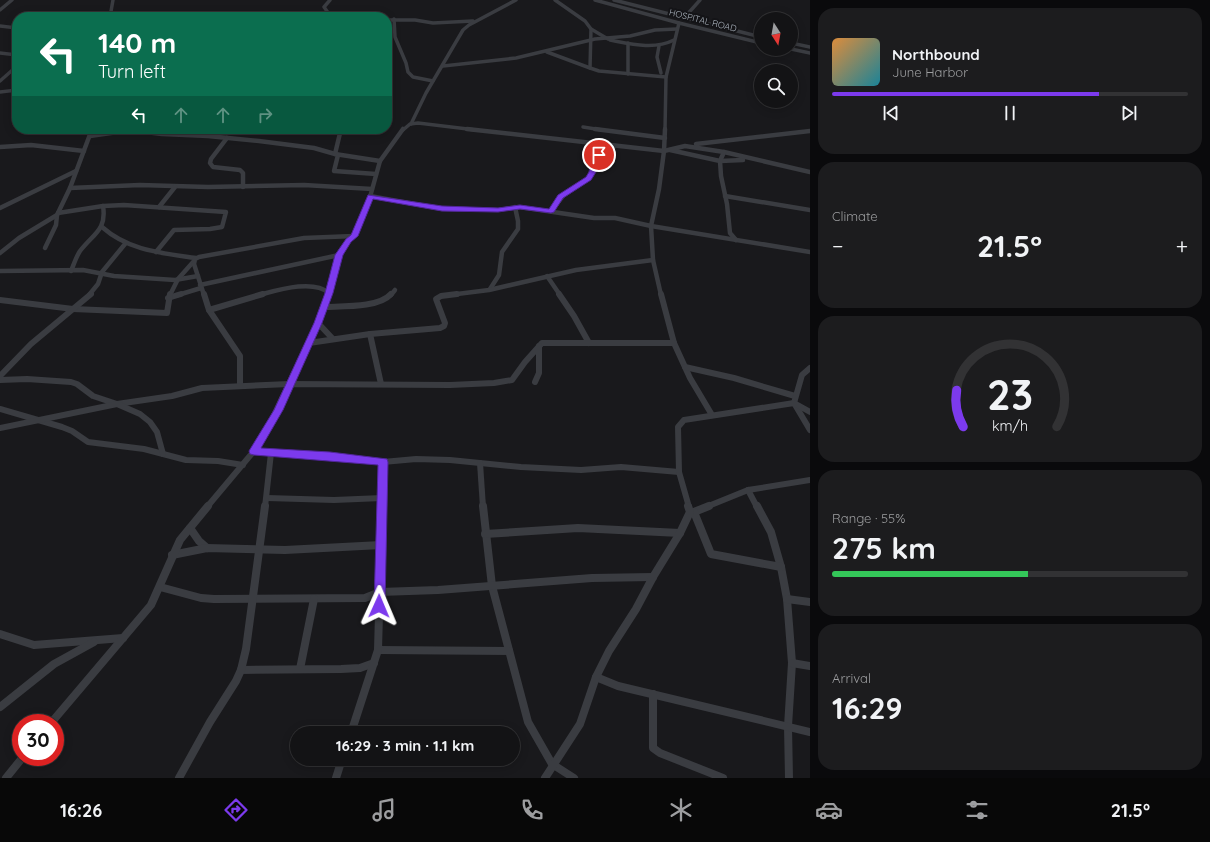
<!DOCTYPE html>
<html lang="en">
<head>
<meta charset="utf-8">
<style>
  body { margin:0; font-family:Quicksand,sans-serif; background:#1c1c1e; color:#f1f3f6; height:100vh; display:flex; flex-direction:column; font-size:15px; white-space:nowrap }
  * { box-sizing:border-box; margin:0 }
  p { font-size:13px; color:#9d9ea0 }
  .icon { flex:none; width:22px; height:22px; fill:none; stroke:currentColor; stroke-width:2; stroke-linecap:round; stroke-linejoin:round }
  .map { position:relative; flex:1; overflow:hidden }
  .drawer { display:flex; flex-direction:column; gap:8px; padding:8px; background:#0a0a0c; width:400px }
  .drawer>* { flex:none }
  .hud { position:absolute; left:12px; top:12px; width:380px; height:122px; border-radius:16px; box-shadow:0 2px 10px #0003,0 0 0 1px #323234; background:#0b6e4f; color:#fff; overflow:hidden }
  .needle { width:26px; rotate:169deg }
  .buttons { position:absolute; left:754px; top:12px; display:grid; gap:8px }
  .buttons a { display:grid; place-items:center; width:44px; height:44px; border-radius:50%; background:#131315; box-shadow:0 2px 10px #0003,0 0 0 1px #323234; font-size:20px }
  .speed { position:absolute; left:12px; top:714px; display:flex; gap:8px; font-size:20px; font-weight:700; text-align:center }
  .speed>* { display:grid; place-content:center; width:52px; height:52px; border-radius:50%; background:#131315; box-shadow:0 2px 10px #0003,0 0 0 1px #323234; line-height:1 }
  .speed .limit { border:6px solid #d22; background:#fff; color:#111 }
  .pin { position:absolute; display:grid; place-items:center; width:34px; height:34px; color:#fff; margin:-17px; border:2px solid #fff; border-radius:50%; box-shadow:0 1px 4px #0007 }
  .me { position:absolute; width:44px; margin:-22px; rotate:1deg; stroke-linejoin:round; filter:drop-shadow(0 0 3px #0008) }
  .turn { display:flex; align-items:center; gap:14px; height:84px; padding:0 20px; font-size:18px }
  .turn .icon { width:52px; height:52px; stroke-width:2.5 }
  .turn b { display:block; font-size:28px; line-height:34px }
  .lanes { display:flex; align-items:center; height:38px; padding:0 20px; background:#0003; justify-content:center; gap:20px; direction:ltr }
  .lanes .off { opacity:.35 }
  .big { font-size:30px; font-weight:800; line-height:1.1 }
  .drawer .widget { flex:1; display:flex; flex-direction:column; justify-content:center; gap:6px; min-width:0; padding:0 14px; border-radius:16px; background:#1c1c1e }
  .drawer .dial { align-items:center; gap:0 }
  .dial svg { height:104px; overflow:visible; fill:none; stroke:#323234; stroke-width:7; stroke-linecap:round; text-anchor:middle }
  .dial text { fill:#f1f3f6; stroke:none }
  .song { display:flex; align-items:center; gap:12px }
  .cover { width:48px; height:48px; border-radius:6px; background:linear-gradient(135deg,hsl(30 70% 55%),hsl(190 70% 35%)) }
  .played { height:4px; border-radius:2px; background:linear-gradient(90deg,#7c3aed 75%,#323234 75%) }
  .keys { display:flex; justify-content:space-around; direction:ltr }
  .heat { display:flex; justify-content:space-between; align-items:center; font-size:22px; direction:ltr }
  .charge { height:6px; border-radius:3px; background:linear-gradient(90deg,#34c759 55%,#323234 0) }
  .trip { position:absolute; left:290px; top:726px; width:230px; height:40px; border-radius:20px; background:#131315; box-shadow:0 2px 10px #0003,0 0 0 1px #323234; font-weight:800; line-height:40px; text-align:center }
  .menu { display:flex; height:64px; justify-content:space-around; align-items:center; background:#080808; color:#9d9ea0 }
  .menu .icon { width:28px; height:28px }
  .menu .active { color:#7c3aed }
  .menu b { font-size:18px; color:#f1f3f6 }
  main { display:flex; flex:1; min-height:0 }
  .map>svg:first-child { display:block }
  .lines { fill:none; stroke-linecap:round; stroke-linejoin:round }
  .street-far3 { stroke:#3a3c41; stroke-width:3.5 }
  .street-far2 { stroke:#3a3c41; stroke-width:4.5 }
  .street-far1 { stroke:#3a3c41; stroke-width:6 }
  .street { stroke:#3a3c41; stroke-width:8 }
  .route { fill:#7c3aed; stroke:#51269a }
  .labels { text-anchor:middle; dominant-baseline:central; stroke-width:4; stroke-linejoin:round; paint-order:stroke }
  .far-street-label { font-size:9px; fill:#aab2bc; stroke:#141417 }
</style>
</head>
<body>
<main>
<div class="map">
<svg width="810" height="778" viewBox="0 0 810 778">
  <rect width="100%" height="100%" fill="#19191c"/>
  <g class="lines">
    <!-- street-far3 -->
    <g class="street-far3">
      <polyline points="330,0 324,7 329,14 334,17"/>
      <polyline points="555,0 585,21 591,29 590,68 599,71 666,77"/>
      <polyline points="595,0 679,23 761,43"/>
      <polyline points="614,0 761,37"/>
      <polyline points="0,10 12,0"/>
      <polyline points="110,17 113,0"/>
      <polyline points="684,18 700,0"/>
      <polyline points="394,19 395,37 406,63 408,72 413,77 433,81"/>
      <polyline points="387,20 415,20 433,23 473,21"/>
      <polyline points="0,26 17,28"/>
      <polyline points="591,29 608,39"/>
      <path d="M610,40c21,4 44,10 64,0"/>
      <polyline points="628,43 628,74"/>
      <polyline points="791,43 810,47"/>
      <polyline points="659,46 657,57 661,73"/>
      <polyline points="791,49 810,53"/>
      <polyline points="547,52 590,68"/>
      <polyline points="0,53 17,55"/>
      <polyline points="443,66 516,58 595,39 630,36 655,30 677,29"/>
      <polyline points="0,81 17,66"/>
      <polyline points="0,92 17,90"/>
      <polyline points="411,124 426,93 463,30 469,25 516,0"/>
      <polyline points="583,127 602,130"/>
      <polyline points="120,129 125,130"/>
      <polyline points="403,130 410,124 418,123 476,130"/>
      <polyline points="665,130 666,77 679,23"/>
    </g>
    <!-- street-far2 -->
    <g class="street-far2">
      <polyline points="120,129 162,134 208,136 259,141 314,148 335,154 380,161"/>
      <polyline points="467,129 664,151 665,129"/>
      <polyline points="595,129 665,138"/>
      <polyline points="90,136 125,131"/>
      <polyline points="227,138 211,159 210,163 213,167 240,170 243,173 243,187"/>
      <polyline points="696,144 810,131"/>
      <polyline points="0,147 31,145 84,151"/>
      <polyline points="670,150 720,161 743,160"/>
      <polyline points="335,154 341,129"/>
      <polyline points="338,155 334,171 376,174"/>
      <polyline points="70,188 140,185 208,187 304,185 372,189"/>
      <polyline points="370,196 442,209 498,210 519,207 594,218 615,218 651,226 810,252"/>
      <polyline points="725,196 810,210"/>
      <polyline points="159,207 175,187"/>
      <polyline points="0,208 76,171"/>
      <polyline points="551,211 563,196 588,179 597,157 615,146"/>
      <polyline points="58,213 103,206 124,205 226,212 222,227 210,229 174,230 156,252"/>
      <path d="M102,227c27,24 60,26 94,31"/>
      <polyline points="736,240 730,233 727,204 721,176 720,161 724,152 810,172"/>
      <polyline points="45,248 56,225 57,215"/>
      <polyline points="0,253 19,238 57,215 70,188 92,129"/>
      <polyline points="0,271 83,270 114,276 175,280 198,276"/>
      <path d="M71,271c3,-7 5,-14 9,-20 13,-17 27,-21 23,-45"/>
      <polyline points="547,276 560,295"/>
      <polyline points="200,285 339,255"/>
      <polyline points="490,289 499,275 502,252 518,229 518,221 515,207"/>
      <polyline points="89,295 98,284 102,272 125,244"/>
      <polyline points="170,295 178,279 194,261"/>
      <polyline points="178,295 201,288"/>
      <polyline points="204,295 194,264 195,259 199,257 304,238 354,236"/>
      <path d="M259,295c19,-5 54,-16 70,-2"/>
      <polyline points="328,295 339,255 348,241 354,236 370,197 380,161 403,129"/>
      <polyline points="391,295 395,290"/>
      <polyline points="449,295 489,290 576,270 653,260"/>
      <polyline points="661,295 653,260 651,226 659,189 664,151 685,146 724,152"/>
    </g>
    <!-- street-far1 -->
    <g class="street-far1">
      <polyline points="204,294 209,310 240,356 240,386"/>
      <polyline points="559,294 574,316 589,343"/>
      <polyline points="661,294 674,343 690,378 712,415"/>
      <polyline points="168,298 181,294"/>
      <polyline points="0,300 73,309 167,313 170,294"/>
      <path d="M324,307c18,-1 55,1 67,-13"/>
      <polyline points="209,310 263,294"/>
      <polyline points="318,323 332,338"/>
      <polyline points="370,334 381,384"/>
      <polyline points="309,343 370,334 440,328 444,326 445,323 436,299 441,296 457,294"/>
      <polyline points="685,367 734,378 795,396"/>
      <polyline points="810,368 802,375 794,403 810,430"/>
      <polyline points="0,376 31,344 91,294"/>
      <polyline points="0,380 27,379 71,382 77,384 93,396 117,404 172,396 202,388 289,384 450,385 494,383 512,380 525,362 542,343 674,343"/>
      <polyline points="535,382 539,373 539,346"/>
      <polyline points="0,409 62,427 72,431 88,442 144,449 186,460 218,461 243,465"/>
      <polyline points="0,428 117,404 140,414 150,422 157,432 163,454"/>
      <polyline points="254,451 330,456 383,462 416,459 450,460 521,467 581,470 621,467 679,472"/>
      <polyline points="480,463 483,507"/>
      <polyline points="748,490 757,507"/>
      <polyline points="267,498 334,500 382,498"/>
      <polyline points="207,507 254,451 265,434 318,323 329,294"/>
      <polyline points="265,507 271,453"/>
      <polyline points="382,507 383,462"/>
      <polyline points="689,507 679,472 678,427 684,420 794,403 810,412"/>
      <polyline points="706,507 748,490 810,480"/>
    </g>
    <!-- street -->
    <g class="street">
      <polyline points="483,506 492,586 528,722 552,764 574,778"/>
      <polyline points="757,506 771,532 781,567 787,599 792,663 788,726 789,778"/>
      <polyline points="690,512 694,512 709,506"/>
      <polyline points="694,512 711,554 781,567"/>
      <polyline points="190,528 199,541 207,548"/>
      <polyline points="485,534 578,528 680,533"/>
      <polyline points="172,555 207,548 285,550 381,545"/>
      <polyline points="160,587 201,598 214,599 365,598 380,592 438,590 592,578 653,577"/>
      <polyline points="787,599 810,602"/>
      <polyline points="0,634 34,645 123,638"/>
      <polyline points="378,650 509,651"/>
      <polyline points="792,663 810,666"/>
      <polyline points="300,669 314,599"/>
      <polyline points="241,670 341,669 360,668 374,663"/>
      <polyline points="596,677 618,686 810,732"/>
      <polyline points="653,694 653,748 660,753 723,778"/>
      <polyline points="0,707 54,664 94,642"/>
      <polyline points="51,723 151,605 180,540 208,506"/>
      <polyline points="351,733 378,650 382,506"/>
      <polyline points="6,778 23,757"/>
      <polyline points="179,778 210,722 236,681 241,670 246,649 265,506"/>
      <polyline points="336,778 342,759"/>
      <polyline points="545,778 580,724 596,677 609,651 636,609 653,577 680,533 690,512 688,506"/>
    </g>
  </g>
  <!-- route -->
  <polygon class="route" points="596,154 602,155 598,160 596,172 591,180 563,198 554,212 551,213 520,209 498,212 442,211 373,199 358,236 351,242 343,255 333,293 322,323 283,410 261,448 330,452 387,459 388,462 385,606 383,610 379,612 375,610 374,606 378,465 254,455 250,454 249,451 274,410 314,323 325,293 335,255 346,239 351,235 368,195 442,206 498,208 520,205 549,209 558,195 586,177 589,172 591,160"/>
  <g class="labels">
    <!-- far-street labels -->
    <g class="far-street-label">
      <text transform="translate(703 20) rotate(14)">HOSPITAL ROAD</text>
    </g>
  </g>
</svg>
<div class="buttons">
<a><svg class="needle" viewBox="-14 -14 28 28"><path d="M0-13l5 13h-10z" fill="#e53935"/><path d="M0 13l5-13h-10z" fill="#9d9ea0"/></svg></a>
<a><svg class="icon" aria-label="search" viewBox="0 0 24 24"><circle cx="10" cy="10" r="6"/><path d="M15 15l6 6"/></svg></a>
</div>
<div class="speed"><div class="limit">30</div></div>
<div class="pin" style="left:599px;top:155px;background:#d93025"><svg class="icon" aria-label="arrive" viewBox="0 0 24 24"><path d="M6 21V4h12l-3 4 3 4H6"/></svg></div>
<svg class="me" style="left:379px;top:606px" viewBox="-20 -20 40 40"><path d="M0-17L14 15 0 8-14 15z" fill="#7c3aed" stroke="#fff" stroke-width="4"/></svg>
<div class="trip">16:29 · 3 min · 1.1 km</div>
<div class="hud">
<div class="turn"><svg class="icon" aria-label="left" viewBox="0 0 24 24"><path d="M17 20v-9H6M10 6l-5 5 5 5"/></svg><div><b>140 m</b>Turn left</div></div>
<div class="lanes"><svg class="icon" aria-label="left" viewBox="0 0 24 24"><path d="M17 20v-9H6M10 6l-5 5 5 5"/></svg><svg class="icon off" aria-label="ahead" viewBox="0 0 24 24"><path d="M12 20V5M6 11l6-6 6 6"/></svg><svg class="icon off" aria-label="ahead" viewBox="0 0 24 24"><path d="M12 20V5M6 11l6-6 6 6"/></svg><svg class="icon off" aria-label="right" viewBox="0 0 24 24"><path d="M7 20v-9h11M14 6l5 5-5 5"/></svg></div>
</div>
</div>
<section class="drawer">
<div class="widget">
<div class="song"><i class="cover"></i><div><b>Northbound</b><p>June Harbor</p></div></div>
<div class="played"></div>
<div class="keys"><svg class="icon" aria-label="previous" viewBox="0 0 24 24"><path d="M18 5L8 12l10 7zM5 5v14"/></svg><svg class="icon" aria-label="pause" viewBox="0 0 24 24"><path d="M8 5v14M16 5v14"/></svg><svg class="icon" aria-label="next" viewBox="0 0 24 24"><path d="M6 5l10 7-10 7zM19 5v14"/></svg></div>
</div>
<div class="widget"><p>Climate</p>
<div class="heat"><a>−</a><b class="big">21.5°</b><a>+</a></div>
</div>
<div class="widget dial"><svg viewBox="0 0 100 80">
<path d="M14 69A42 42 0 1 1 86 69"/>
<path d="M14 69A42 42 0 0 1 9 41" stroke="#7c3aed"/>
<text x="50" y="56" font-size="32" font-weight="700">23</text>
<text x="50" y="72" font-size="11">km/h</text>
</svg></div>
<div class="widget"><p>Range · 55%</p><b class="big">275 km</b><div class="charge"></div></div>
<div class="widget"><p>Arrival</p><b class="big">16:29</b></div>
</section>
</main>
<nav class="menu">
<b>16:26</b>
<svg class="icon active" aria-label="directions" viewBox="0 0 24 24"><path d="M12 3l9 9-9 9-9-9zM9 14v-3h6M13 9l2 2-2 2"/></svg>
<svg class="icon" aria-label="music" viewBox="0 0 24 24"><path d="M9 18V5l10-2v13"/><circle cx="6" cy="18" r="3"/><circle cx="16" cy="16" r="3"/></svg>
<svg class="icon" aria-label="phone" viewBox="0 0 24 24"><path d="M5 4h4l2 5-3 2q2 4 5 5l2-3 5 2v4C11 20 4 13 5 4z"/></svg>
<svg class="icon" aria-label="climate" viewBox="0 0 24 24"><path d="M12 3v18M4 7l16 10M4 17L20 7"/></svg>
<svg class="icon" aria-label="car" viewBox="0 0 24 24"><path d="M5 17H2v-5l4-1 3-4h7l3 4 3 1v5h-3M9 17h6M6 11h13"/><circle cx="7" cy="17" r="2"/><circle cx="17" cy="17" r="2"/></svg>
<svg class="icon" aria-label="filters" viewBox="0 0 24 24"><path d="M4 7h16M4 17h16"/><circle cx="9" cy="7" r="2"/><circle cx="15" cy="17" r="2"/></svg>
<b>21.5°</b>
</nav>
</body>
</html>
